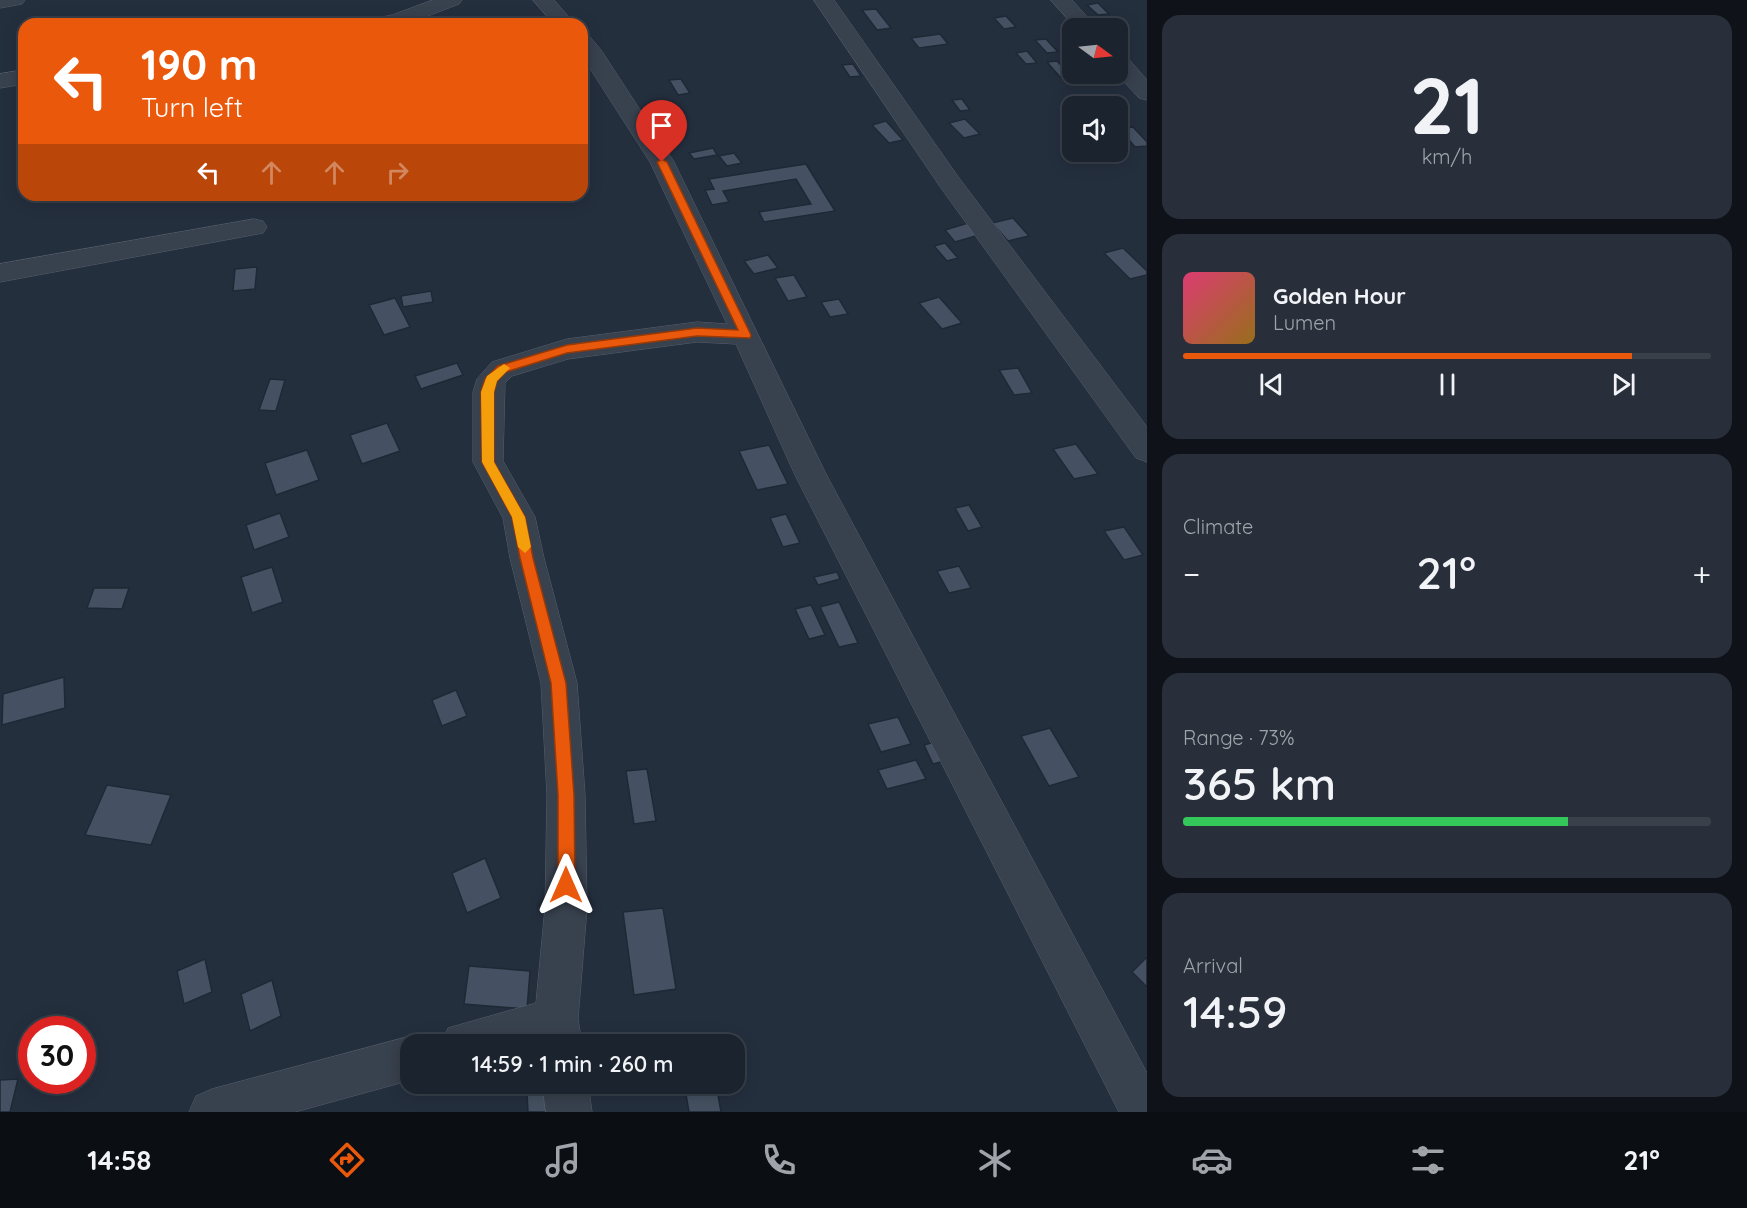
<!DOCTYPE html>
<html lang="en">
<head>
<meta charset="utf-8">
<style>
  body { margin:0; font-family:Quicksand,sans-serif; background:#282f3a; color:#f1f3f6; height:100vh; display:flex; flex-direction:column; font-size:22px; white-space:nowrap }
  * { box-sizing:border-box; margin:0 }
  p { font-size:20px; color:#a0a4aa }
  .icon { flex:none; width:33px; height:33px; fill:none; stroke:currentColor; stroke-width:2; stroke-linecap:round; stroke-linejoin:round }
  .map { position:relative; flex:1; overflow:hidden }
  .panel { display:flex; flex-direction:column; gap:15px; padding:15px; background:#0f1319; width:600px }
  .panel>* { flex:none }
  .guide { position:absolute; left:18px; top:18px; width:570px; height:183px; border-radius:18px; box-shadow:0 3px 15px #0003,0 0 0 2px #39404a; background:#ea580c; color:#fff; overflow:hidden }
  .needle { width:39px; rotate:105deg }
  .tools { position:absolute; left:1062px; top:18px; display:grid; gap:12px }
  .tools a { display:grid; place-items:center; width:66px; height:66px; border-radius:12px; background:#1b232e; box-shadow:0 3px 15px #0003,0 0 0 2px #39404a; font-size:30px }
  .speed { position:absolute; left:18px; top:1016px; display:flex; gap:12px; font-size:30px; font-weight:700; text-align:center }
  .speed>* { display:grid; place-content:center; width:78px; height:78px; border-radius:50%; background:#1b232e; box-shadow:0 3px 15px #0003,0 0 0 2px #39404a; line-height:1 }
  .speed .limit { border:9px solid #d22; background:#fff; color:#111 }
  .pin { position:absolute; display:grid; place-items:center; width:51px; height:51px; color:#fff; margin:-62px -26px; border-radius:50% 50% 50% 0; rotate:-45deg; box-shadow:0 0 6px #0007 }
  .pin .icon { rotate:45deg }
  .me { position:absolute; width:66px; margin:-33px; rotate:0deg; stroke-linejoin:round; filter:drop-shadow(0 0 4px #0008) }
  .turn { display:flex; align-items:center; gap:21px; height:126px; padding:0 24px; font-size:27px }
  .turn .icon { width:78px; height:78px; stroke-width:2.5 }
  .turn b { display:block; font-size:42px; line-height:51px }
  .lanes { display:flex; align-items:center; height:57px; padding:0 24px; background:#0003; justify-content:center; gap:30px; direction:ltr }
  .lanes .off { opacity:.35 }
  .big { font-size:45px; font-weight:600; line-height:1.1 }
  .panel .card { flex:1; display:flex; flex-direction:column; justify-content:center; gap:9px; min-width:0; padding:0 21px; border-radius:18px; background:#282f3a }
  .panel .dial { align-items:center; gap:0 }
  .dial b { font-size:78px; line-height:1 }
  .song { display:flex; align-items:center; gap:18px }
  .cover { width:72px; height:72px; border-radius:9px; background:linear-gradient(135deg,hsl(340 70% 55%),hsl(40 70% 35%)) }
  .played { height:6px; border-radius:3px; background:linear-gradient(90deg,#ea580c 85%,#39404a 85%) }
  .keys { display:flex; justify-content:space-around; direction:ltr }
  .heat { display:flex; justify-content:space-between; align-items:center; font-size:33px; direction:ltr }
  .charge { height:9px; border-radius:4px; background:linear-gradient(90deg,#34c759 73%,#39404a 0) }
  .trip { position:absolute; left:400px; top:1034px; width:345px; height:60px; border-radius:18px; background:#1b232e; box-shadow:0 3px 15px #0003,0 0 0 2px #39404a; font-weight:600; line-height:60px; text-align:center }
  .tab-bar { display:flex; height:96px; justify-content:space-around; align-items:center; background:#0b0e12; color:#a0a4aa }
  .tab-bar .icon { width:42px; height:42px }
  .tab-bar .on { color:#ea580c }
  .tab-bar b { font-size:27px; color:#f1f3f6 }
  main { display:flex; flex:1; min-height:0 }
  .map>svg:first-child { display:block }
  .building { fill:#455162; stroke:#1f2835; stroke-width:1.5 }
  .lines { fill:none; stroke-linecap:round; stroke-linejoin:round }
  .minor-casing { stroke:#565f6c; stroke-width:1 }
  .minor { fill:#38414e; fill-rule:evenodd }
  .route { fill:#ea580c; stroke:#983908; stroke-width:1.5 }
  .slow { fill:#f59e0b }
</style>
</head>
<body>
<main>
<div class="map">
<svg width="1147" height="1112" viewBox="0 0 1147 1112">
  <rect width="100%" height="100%" fill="#242f3e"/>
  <!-- building -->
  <g class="building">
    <polygon points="1098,3 1109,14 1098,15 1087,5"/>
    <polygon points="876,9 891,28 877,30 862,10"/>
    <polygon points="1006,16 1016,27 1004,29 994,18"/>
    <polygon points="1119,20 1127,28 1118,30 1109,21"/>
    <polygon points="940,34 948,44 919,48 911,38"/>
    <polygon points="1046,39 1058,52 1047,53 1035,40"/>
    <polygon points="1027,51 1037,63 1026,64 1016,53"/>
    <polygon points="1057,61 1071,76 1060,77 1047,62"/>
    <polygon points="853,64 861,76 850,77 842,65"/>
    <polygon points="681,79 690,93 678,95 669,80"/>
    <polygon points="962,99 970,110 960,111 952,100"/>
    <polygon points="965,119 980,134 964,138 949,123"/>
    <polygon points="886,121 903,140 889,143 872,125"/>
    <polygon points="1133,127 1147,142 1147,146 1135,147 1119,128"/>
    <polygon points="713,148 717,155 694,159 689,153"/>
    <polygon points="734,153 742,163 727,166 719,156"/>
    <polygon points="806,164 835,211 764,222 759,212 811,204 796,179 723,191 729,202 712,205 705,190 714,189 709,179"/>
    <polygon points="1013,218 1029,236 1008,241 992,223"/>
    <polygon points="968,223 979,235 955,242 945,230"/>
    <polygon points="945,243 958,258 947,261 934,246"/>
    <polygon points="1123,248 1147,271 1147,275 1130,279 1104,253"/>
    <polygon points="768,255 778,268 754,274 744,261"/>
    <polygon points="257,267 255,289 233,291 235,269"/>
    <polygon points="794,275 807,297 788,301 775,278"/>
    <polygon points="431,291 433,302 403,307 401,296"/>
    <polygon points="939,297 962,323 942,329 919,303"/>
    <polygon points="395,298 410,327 384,335 369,305"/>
    <polygon points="839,299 848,314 830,317 821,302"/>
    <polygon points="457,363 463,375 421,389 415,376"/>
    <polygon points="1018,368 1032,393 1014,395 999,370"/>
    <polygon points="270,379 285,380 276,411 259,410"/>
    <polygon points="387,423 400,451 362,464 350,435"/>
    <polygon points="1076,444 1098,474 1074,479 1053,449"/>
    <polygon points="769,445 788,484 757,490 739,451"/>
    <polygon points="307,450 319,480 276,495 265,463"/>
    <polygon points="969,505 982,527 968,531 955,508"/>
    <polygon points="280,513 289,537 254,550 246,525"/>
    <polygon points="786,514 800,543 783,547 770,518"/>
    <polygon points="1124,527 1143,555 1124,560 1104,531"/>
    <polygon points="959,566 971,588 949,593 937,571"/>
    <polygon points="272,567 283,602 252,613 241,577"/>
    <polygon points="837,572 840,579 818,585 814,577"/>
    <polygon points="94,588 129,588 122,609 87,608"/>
    <polygon points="839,602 858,643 839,647 820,607"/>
    <polygon points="811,605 825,635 809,639 795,609"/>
    <polygon points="64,677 65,708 2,725 3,694"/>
    <polygon points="456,690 467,716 442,726 432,700"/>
    <polygon points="898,717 911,744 881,752 868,724"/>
    <polygon points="1050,728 1079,777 1049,786 1021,736"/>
    <polygon points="938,741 948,760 933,764 924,745"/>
    <polygon points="916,760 926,779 887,789 878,770"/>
    <polygon points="647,769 656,821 634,824 626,771"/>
    <polygon points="107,785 171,795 151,845 85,835"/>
    <polygon points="485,858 501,898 467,913 452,873"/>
    <polygon points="663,908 676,989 634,995 623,912"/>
    <polygon points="1147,957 1147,987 1132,972"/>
    <polygon points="205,959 212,992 184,1004 177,971"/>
    <polygon points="469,966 530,971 527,1009 464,1004"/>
    <polygon points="272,980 281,1016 250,1031 241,994"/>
    <polygon points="18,1079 10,1112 0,1112 0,1080"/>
    <polygon points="684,1083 716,1083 721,1112 689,1112"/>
    <polygon points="549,1091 551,1112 528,1112 527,1094"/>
  </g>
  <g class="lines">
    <defs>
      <g id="minor">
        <polygon points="0,0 25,0 22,4 0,8"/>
        <polygon points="433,0 462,0 459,4 407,24 365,24 368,20 392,15"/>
        <polygon points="533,0 554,0 575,24 554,24"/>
        <polygon points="814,0 834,0 959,178 1147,427 1147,462 1136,458 941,188"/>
        <polygon points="1051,0 1072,0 1097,28 1076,28"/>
        <polygon points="582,36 590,37 601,50 674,162 826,474 1147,1073 1147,1112 1119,1112 795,475 736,344 697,342 568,359 512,376 505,383 503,461 535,517 544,558 577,683 585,795 587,908 578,1019 582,1044 442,1044 448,1028 536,1003 545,908 547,795 541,683 510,558 503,518 473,462 473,392 477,379 492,362 567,339 697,322 727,324 650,162 582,56"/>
        <polygon points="1118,54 1126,56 1147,80 1147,100 1139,98 1117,74"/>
        <polygon points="24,70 24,84 0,88 0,74"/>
        <polygon points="254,219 263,221 267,227 263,233 0,282 0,264"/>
        <polygon points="411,1036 427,1044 411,1044 411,1080 295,1112 189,1112 196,1096 212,1089"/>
        <polygon points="542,1083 588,1083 592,1112 546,1112"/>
      </g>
    </defs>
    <!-- minor casing -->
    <use href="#minor" class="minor-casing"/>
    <!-- minor -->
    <use href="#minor" class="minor"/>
  </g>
  <!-- route -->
  <polygon class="route" points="662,159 667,162 751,335 750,338 697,336 567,353 506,372 497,381 494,392 494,462 525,517 533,558 566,683 574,795 575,885 572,891 566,894 560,891 558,885 558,795 551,683 520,558 512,517 482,462 481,392 485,379 498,366 567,345 697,328 738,330 657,162"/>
  <!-- slow -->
  <polygon class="slow" points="504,364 510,368 497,381 494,392 494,462 525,517 531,547 525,553 518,547 512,517 482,462 481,392 487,376"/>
</svg>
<div class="tools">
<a><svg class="needle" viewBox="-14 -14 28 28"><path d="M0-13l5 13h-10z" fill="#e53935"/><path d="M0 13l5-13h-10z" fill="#a0a4aa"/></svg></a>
<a><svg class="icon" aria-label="sound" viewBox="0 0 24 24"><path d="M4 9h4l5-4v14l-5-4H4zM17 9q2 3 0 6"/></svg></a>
</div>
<div class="speed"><div class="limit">30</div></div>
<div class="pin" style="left:662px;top:162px;background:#d93025"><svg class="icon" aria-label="arrive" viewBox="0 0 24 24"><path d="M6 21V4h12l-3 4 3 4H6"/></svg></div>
<svg class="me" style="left:566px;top:885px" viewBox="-20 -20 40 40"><path d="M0-17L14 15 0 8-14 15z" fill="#ea580c" stroke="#fff" stroke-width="4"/></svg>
<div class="trip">14:59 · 1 min · 260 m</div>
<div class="guide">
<div class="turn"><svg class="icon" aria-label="left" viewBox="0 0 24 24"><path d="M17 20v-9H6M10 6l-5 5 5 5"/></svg><div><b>190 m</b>Turn left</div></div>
<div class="lanes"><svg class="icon" aria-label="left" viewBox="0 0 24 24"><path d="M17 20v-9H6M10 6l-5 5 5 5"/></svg><svg class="icon off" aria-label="ahead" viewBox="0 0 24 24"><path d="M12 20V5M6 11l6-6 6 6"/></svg><svg class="icon off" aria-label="ahead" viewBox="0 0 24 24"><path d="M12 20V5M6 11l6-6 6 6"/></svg><svg class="icon off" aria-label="right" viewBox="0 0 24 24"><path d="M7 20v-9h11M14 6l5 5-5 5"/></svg></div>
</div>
</div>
<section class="panel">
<div class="card dial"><b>21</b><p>km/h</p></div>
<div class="card">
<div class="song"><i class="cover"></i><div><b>Golden Hour</b><p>Lumen</p></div></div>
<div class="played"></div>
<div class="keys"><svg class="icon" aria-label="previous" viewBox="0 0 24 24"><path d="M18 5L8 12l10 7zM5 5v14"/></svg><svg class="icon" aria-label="pause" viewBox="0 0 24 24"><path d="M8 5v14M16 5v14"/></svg><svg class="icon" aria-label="next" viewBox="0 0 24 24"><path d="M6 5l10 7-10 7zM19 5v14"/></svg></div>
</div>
<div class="card"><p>Climate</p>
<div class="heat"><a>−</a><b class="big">21°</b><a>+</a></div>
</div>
<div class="card"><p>Range · 73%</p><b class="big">365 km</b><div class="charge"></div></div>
<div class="card"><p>Arrival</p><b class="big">14:59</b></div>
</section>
</main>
<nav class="tab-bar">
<b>14:58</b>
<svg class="icon on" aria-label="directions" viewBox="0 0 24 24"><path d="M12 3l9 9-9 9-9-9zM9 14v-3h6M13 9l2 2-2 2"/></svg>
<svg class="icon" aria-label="music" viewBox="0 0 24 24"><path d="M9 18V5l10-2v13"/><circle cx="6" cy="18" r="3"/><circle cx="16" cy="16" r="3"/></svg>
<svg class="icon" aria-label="phone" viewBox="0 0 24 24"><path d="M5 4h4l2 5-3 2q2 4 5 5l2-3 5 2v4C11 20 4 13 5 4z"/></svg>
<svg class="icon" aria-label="climate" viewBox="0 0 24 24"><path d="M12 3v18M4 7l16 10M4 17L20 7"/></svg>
<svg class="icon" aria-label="car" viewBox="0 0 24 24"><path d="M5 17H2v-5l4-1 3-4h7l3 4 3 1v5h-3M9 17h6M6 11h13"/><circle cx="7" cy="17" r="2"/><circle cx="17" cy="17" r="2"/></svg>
<svg class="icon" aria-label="filters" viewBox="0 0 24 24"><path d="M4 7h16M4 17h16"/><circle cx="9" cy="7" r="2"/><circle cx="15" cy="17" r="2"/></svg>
<b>21°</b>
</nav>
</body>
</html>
